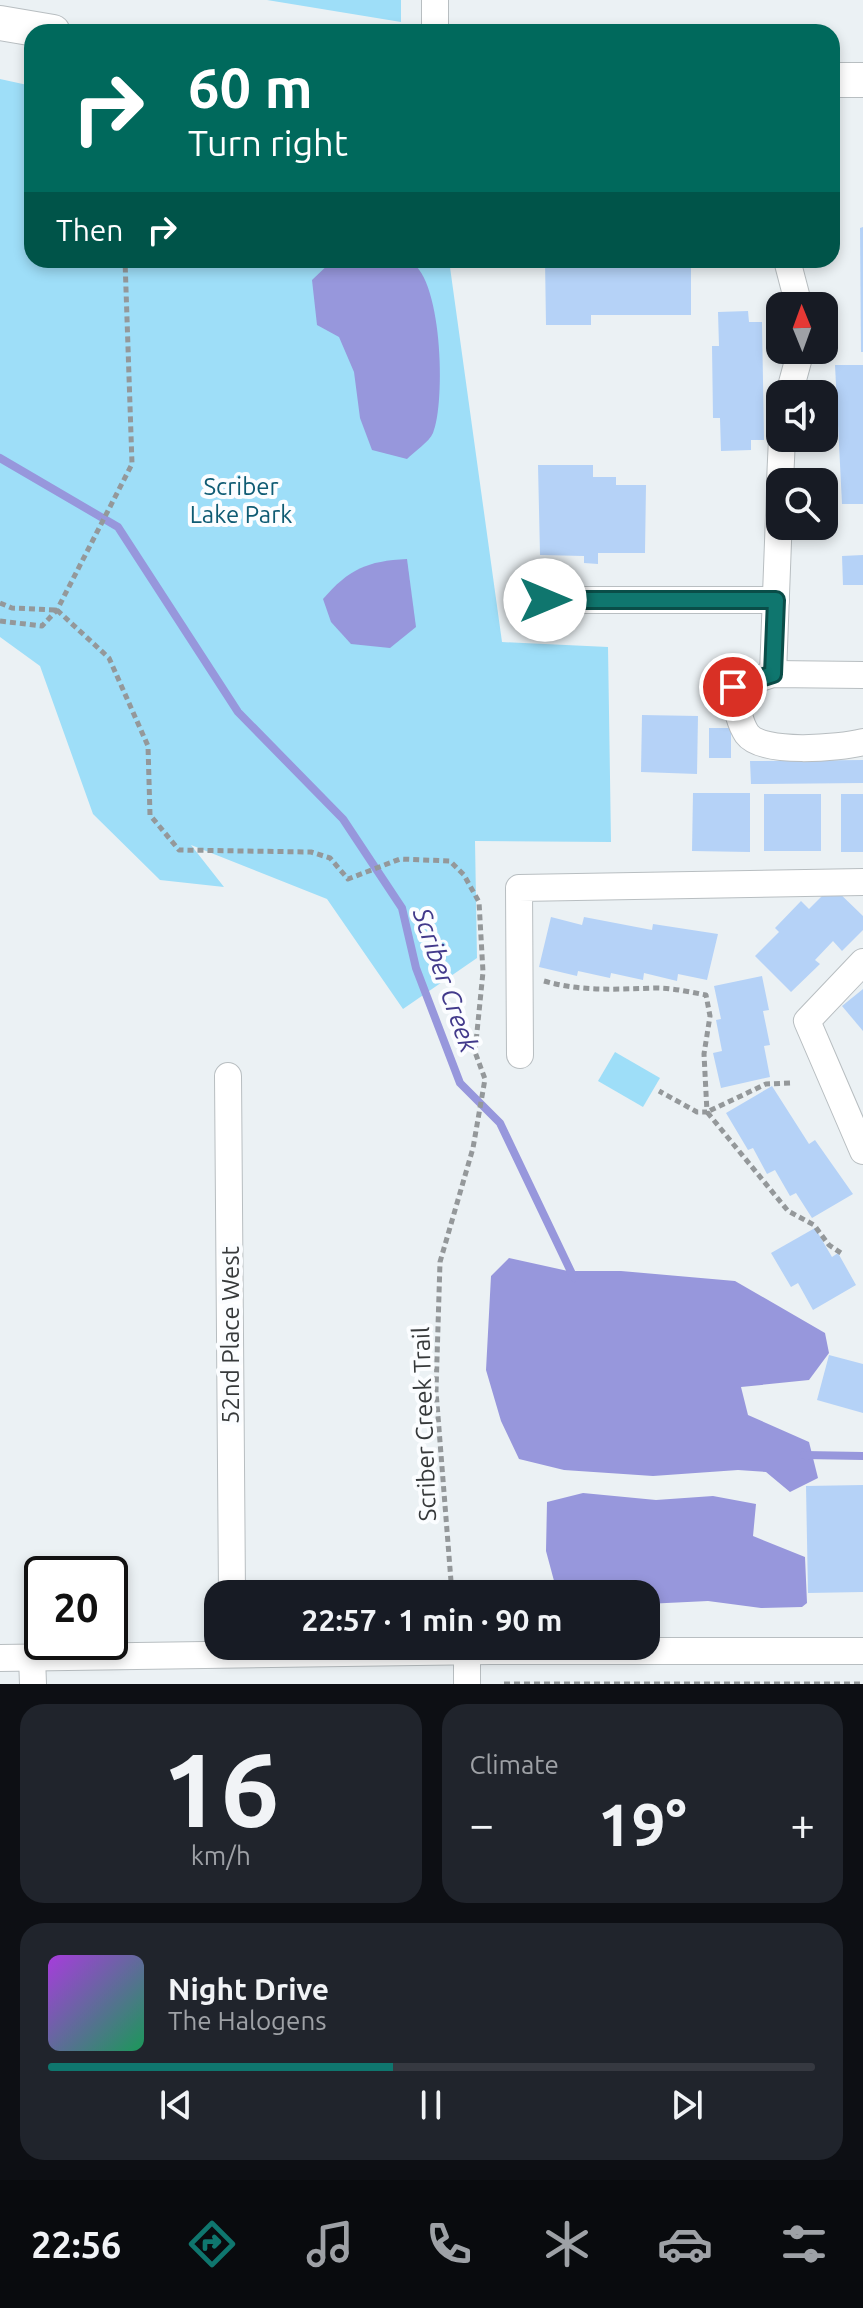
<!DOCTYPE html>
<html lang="en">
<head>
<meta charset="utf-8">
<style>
  body { margin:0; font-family:Ubuntu,sans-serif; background:#20242c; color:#f1f3f6; height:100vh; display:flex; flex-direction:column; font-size:30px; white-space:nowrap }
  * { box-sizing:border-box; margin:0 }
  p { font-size:26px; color:#9ea1a6 }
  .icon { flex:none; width:44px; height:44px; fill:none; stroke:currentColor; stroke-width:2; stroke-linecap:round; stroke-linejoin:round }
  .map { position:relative; height:1684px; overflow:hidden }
  .drawer { display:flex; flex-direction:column; gap:20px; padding:20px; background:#0d0f14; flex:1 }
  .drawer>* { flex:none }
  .top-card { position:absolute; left:24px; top:24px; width:816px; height:244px; border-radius:24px; box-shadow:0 4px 12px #0003; background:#00695c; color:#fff; overflow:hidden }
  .needle { width:52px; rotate:359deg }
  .buttons { position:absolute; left:766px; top:292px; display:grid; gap:16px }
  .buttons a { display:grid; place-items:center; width:72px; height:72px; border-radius:16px; background:#171b24; box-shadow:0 4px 12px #0003; font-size:40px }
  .speed { position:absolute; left:24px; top:1556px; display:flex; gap:16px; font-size:40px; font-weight:700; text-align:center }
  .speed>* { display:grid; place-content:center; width:104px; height:104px; border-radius:50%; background:#171b24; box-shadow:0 4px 12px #0003; line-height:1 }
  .speed .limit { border:4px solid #111; border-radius:12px; background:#fff; color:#111 }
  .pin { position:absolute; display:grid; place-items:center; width:68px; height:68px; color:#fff; margin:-34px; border:4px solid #fff; border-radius:50%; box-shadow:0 2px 8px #0007 }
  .me { position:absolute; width:88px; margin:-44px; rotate:90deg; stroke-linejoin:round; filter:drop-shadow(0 0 6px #0008) }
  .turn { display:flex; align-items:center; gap:28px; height:168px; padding:0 32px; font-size:36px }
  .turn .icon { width:104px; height:104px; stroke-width:2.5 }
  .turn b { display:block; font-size:56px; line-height:68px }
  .then { display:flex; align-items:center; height:76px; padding:0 32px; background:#0003; gap:16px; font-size:30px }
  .big { font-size:60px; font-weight:700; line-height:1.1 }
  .drawer .tile { flex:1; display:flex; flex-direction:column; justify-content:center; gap:12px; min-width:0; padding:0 28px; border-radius:24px; background:#20242c }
  .drawer .dial { align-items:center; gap:0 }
  .dial b { font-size:104px; line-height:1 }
  .song { display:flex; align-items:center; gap:24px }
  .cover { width:96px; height:96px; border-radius:12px; background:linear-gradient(135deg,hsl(280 70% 55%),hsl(150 70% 35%)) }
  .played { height:8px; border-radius:4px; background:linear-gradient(90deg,#0f766e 45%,#363941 45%) }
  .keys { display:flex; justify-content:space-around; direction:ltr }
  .heat { display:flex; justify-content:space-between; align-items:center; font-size:44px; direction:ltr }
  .drawer .tiles { flex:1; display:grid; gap:20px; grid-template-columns:1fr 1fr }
  .tile:last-child { grid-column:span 2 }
  .trip { position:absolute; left:204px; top:1580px; width:456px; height:80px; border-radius:24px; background:#171b24; box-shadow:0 4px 12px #0003; font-weight:700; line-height:80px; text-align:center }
  .dock { display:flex; height:128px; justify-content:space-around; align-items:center; background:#090b0e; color:#9ea1a6 }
  .dock .icon { width:56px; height:56px }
  .dock .selected { color:#0f766e }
  .dock b { font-size:36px; color:#f1f3f6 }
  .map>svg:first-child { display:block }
  .green { fill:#9edef8 }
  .water { fill:#9797dc }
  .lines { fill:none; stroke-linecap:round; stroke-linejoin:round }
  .stream { stroke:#9797dc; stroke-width:8 }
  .building { fill:#b5d2f7 }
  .minor-casing { stroke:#b8bec1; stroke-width:28 }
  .major-casing { stroke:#b8bec1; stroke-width:36 }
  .path { stroke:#94989a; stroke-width:5; stroke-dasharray:6 4; stroke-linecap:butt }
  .minor { stroke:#fff; stroke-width:26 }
  .major { stroke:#fff; stroke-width:34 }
  .route-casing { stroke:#0a4d48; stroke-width:20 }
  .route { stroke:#0f766e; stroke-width:14 }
  .labels { text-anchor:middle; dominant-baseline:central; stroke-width:8; stroke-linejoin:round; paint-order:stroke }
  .park-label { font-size:24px; fill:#0f5b73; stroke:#fbfdff }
  .street-label { font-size:24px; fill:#36393a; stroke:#fbfdff }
  .water-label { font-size:26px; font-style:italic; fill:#423a8b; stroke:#fbfdff }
</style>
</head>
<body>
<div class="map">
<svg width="863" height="1684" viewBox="0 0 863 1684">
  <rect width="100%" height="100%" fill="#ebf1f4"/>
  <!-- green -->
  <g class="green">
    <polygon points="267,0 401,0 401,22"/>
    <polygon points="0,79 32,86 32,260 449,260 502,642 608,647 611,842 475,841 477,958 403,1009 327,899 191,845 224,887 160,880 93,814 40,666 0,637"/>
    <polygon points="615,1052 660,1078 643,1107 598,1081"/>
  </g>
  <!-- water -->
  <g class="water">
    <path d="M333,260c19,0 57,-5 74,0 36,11 39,144 26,173 -4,9 -19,19 -26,26l-35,-9 -12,-32 -6,-46 -15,-35 -22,-12 -5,-45z"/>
    <path d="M407,559l9,68 -26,21 -39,-4 -20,-22 -8,-23c26,-30 44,-38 84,-40z"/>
    <polygon points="509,1258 568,1271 621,1271 735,1281 825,1333 829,1353 809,1380 741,1387 748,1415 809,1442 818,1478 790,1492 766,1472 738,1470 653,1476 564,1470 519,1459 501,1421 486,1370 491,1276"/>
    <polygon points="583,1493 656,1500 713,1496 756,1504 753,1536 805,1557 807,1603 802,1607 761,1608 708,1601 646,1604 646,1594 557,1592 546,1551 547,1502"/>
  </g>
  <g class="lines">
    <!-- stream -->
    <g class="stream">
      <polyline points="0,458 118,527 238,712 343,819 402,908 416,968 460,1083 500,1123 574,1278"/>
      <polyline points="804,1455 863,1456"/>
    </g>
  </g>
  <!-- building -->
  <g class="building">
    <polygon points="863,227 863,352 861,352 860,228"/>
    <polygon points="545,260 706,260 706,266 691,266 691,315 591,315 591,325 546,325"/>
    <polygon points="748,311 749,322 762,322 764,440 751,440 751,450 721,451 720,418 713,418 712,346 719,346 718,312"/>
    <polygon points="835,365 863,365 863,504 842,504"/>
    <polygon points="538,465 593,465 593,477 616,477 616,485 646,485 645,553 598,553 598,564 584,563 584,556 540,555"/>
    <polygon points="863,555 863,585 843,585 842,556"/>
    <polygon points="642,715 698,716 697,774 641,772"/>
    <rect x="709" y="728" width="22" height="30"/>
    <polygon points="863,760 863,783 751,784 750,761"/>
    <polygon points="693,793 750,793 750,852 692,851"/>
    <rect x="764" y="794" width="57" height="57"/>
    <rect x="841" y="794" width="22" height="58"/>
    <polygon points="832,886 863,916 863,930 842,951 833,941 815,960 820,964 791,992 755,956 779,932 775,928 801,901 809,909"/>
    <polygon points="551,917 582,925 584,917 652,930 653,924 718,934 707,980 678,974 677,981 644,973 643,980 611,973 610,978 578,971 577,976 539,967"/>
    <polygon points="762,976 769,1010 763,1011 770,1045 764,1046 770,1077 721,1088 713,1053 722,1051 716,1020 721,1019 714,986"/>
    <polygon points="863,989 863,1031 842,1006"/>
    <polygon points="772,1086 809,1144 815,1140 853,1194 812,1218 796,1193 790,1196 775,1170 767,1174 753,1148 748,1150 726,1113"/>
    <polygon points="815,1228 832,1257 838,1253 856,1285 813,1310 798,1283 791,1287 771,1253"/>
    <polygon points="829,1355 863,1364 863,1413 817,1400"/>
    <polygon points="863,1485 863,1592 808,1593 806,1486"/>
  </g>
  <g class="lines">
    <defs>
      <g id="minor">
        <polyline points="435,32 435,0"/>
        <polyline points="787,260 799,306"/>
        <polyline points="789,394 801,350"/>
        <polyline points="780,482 782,438"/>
        <polyline points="545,600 776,600"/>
        <polyline points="773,674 780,489"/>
        <path d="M863,675l-90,-1 -40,13c3,15 5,34 14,47 15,21 93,14 116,8"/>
        <polyline points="863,962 807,1021 863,1151"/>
        <polyline points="520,1055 519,888 863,882"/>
        <polyline points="228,1076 232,1594"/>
        <polyline points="32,1657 33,1684"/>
        <polyline points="0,1658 490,1651 863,1651"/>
        <polyline points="467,1684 467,1651"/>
      </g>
      <g id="major">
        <polyline points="0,23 53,32"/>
        <polyline points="832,80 863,80"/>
      </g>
    </defs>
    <!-- minor casing -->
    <use href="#minor" class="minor-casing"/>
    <!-- major casing -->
    <use href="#major" class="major-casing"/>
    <!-- path -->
    <g class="path">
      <polyline points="473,32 474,29"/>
      <polyline points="0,603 12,608 56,610"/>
      <polyline points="57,610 109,658 148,746 150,815 179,850 311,852 330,858 348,879 400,859 450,861 464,875 479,902 483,972 475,1052 485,1079 473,1148 440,1262 436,1391 452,1594"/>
      <polyline points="0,621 42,626 57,610 132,464 125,260"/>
      <path d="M544,981c39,11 73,8 112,7 17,0 34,4 50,7l4,21 -6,38 3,58h-10l-38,-21"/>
      <polyline points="790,1083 766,1084 707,1112 788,1211 814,1225 829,1245 841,1253"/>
      <polyline points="504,1684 863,1684"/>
    </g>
    <!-- minor -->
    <use href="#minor" class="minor"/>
    <!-- major -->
    <use href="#major" class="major"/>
  </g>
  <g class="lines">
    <defs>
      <polyline id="route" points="545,600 776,600 773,674 733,687"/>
    </defs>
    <!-- route casing -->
    <use href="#route" class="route-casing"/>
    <!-- route -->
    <use href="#route" class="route"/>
  </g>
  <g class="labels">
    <!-- park labels -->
    <g class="park-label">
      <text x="241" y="486">Scriber<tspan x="241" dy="28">Lake Park</tspan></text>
    </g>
    <!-- street labels -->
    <g class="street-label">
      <text transform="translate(230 1335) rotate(-90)">52nd Place West</text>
      <text transform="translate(424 1424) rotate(-92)">Scriber Creek Trail</text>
    </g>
    <!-- water labels -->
    <g class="water-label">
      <text transform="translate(446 980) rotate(71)">Scriber Creek</text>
    </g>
  </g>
</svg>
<div class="buttons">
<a><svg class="needle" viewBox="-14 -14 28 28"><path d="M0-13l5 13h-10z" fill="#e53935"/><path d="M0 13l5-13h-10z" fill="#9ea1a6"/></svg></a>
<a><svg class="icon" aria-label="sound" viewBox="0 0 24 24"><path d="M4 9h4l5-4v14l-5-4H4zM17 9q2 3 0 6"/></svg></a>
<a><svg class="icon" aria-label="search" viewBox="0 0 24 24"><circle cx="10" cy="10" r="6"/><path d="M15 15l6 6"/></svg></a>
</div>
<div class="speed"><div class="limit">20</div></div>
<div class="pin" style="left:733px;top:687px;background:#d93025"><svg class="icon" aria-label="arrive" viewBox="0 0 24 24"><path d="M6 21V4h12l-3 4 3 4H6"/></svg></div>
<svg class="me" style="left:545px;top:600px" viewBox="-20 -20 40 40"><circle r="19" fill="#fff"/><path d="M0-13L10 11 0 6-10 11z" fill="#0f766e"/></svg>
<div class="trip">22:57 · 1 min · 90 m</div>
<div class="top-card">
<div class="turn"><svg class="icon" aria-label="right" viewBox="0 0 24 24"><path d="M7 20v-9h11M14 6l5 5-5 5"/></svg><div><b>60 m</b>Turn right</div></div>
<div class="then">Then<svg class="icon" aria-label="right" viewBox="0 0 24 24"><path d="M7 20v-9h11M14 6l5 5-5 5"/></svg></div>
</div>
</div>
<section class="drawer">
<div class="tiles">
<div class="tile dial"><b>16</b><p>km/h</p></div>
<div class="tile"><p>Climate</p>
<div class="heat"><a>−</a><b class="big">19°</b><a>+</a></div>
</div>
<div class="tile">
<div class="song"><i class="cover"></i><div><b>Night Drive</b><p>The Halogens</p></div></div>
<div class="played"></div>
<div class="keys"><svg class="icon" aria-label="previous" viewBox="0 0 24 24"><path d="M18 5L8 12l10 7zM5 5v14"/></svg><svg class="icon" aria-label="pause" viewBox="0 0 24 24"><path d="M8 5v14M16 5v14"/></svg><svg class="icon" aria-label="next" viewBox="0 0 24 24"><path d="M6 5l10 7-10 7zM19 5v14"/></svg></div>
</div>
</div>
</section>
<nav class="dock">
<b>22:56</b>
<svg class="icon selected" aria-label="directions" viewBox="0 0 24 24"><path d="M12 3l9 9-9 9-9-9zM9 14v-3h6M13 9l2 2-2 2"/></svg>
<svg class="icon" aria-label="music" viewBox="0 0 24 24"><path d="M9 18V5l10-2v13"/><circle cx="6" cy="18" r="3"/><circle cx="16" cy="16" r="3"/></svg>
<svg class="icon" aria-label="phone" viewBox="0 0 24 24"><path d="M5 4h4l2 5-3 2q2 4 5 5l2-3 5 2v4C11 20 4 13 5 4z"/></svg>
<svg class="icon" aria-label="climate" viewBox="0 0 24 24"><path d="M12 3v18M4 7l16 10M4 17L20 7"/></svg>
<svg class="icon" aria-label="car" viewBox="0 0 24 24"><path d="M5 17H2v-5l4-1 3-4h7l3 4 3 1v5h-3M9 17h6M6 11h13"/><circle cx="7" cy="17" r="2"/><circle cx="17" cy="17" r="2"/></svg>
<svg class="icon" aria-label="filters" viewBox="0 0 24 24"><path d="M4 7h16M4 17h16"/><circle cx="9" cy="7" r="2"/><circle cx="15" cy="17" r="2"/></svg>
</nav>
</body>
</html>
